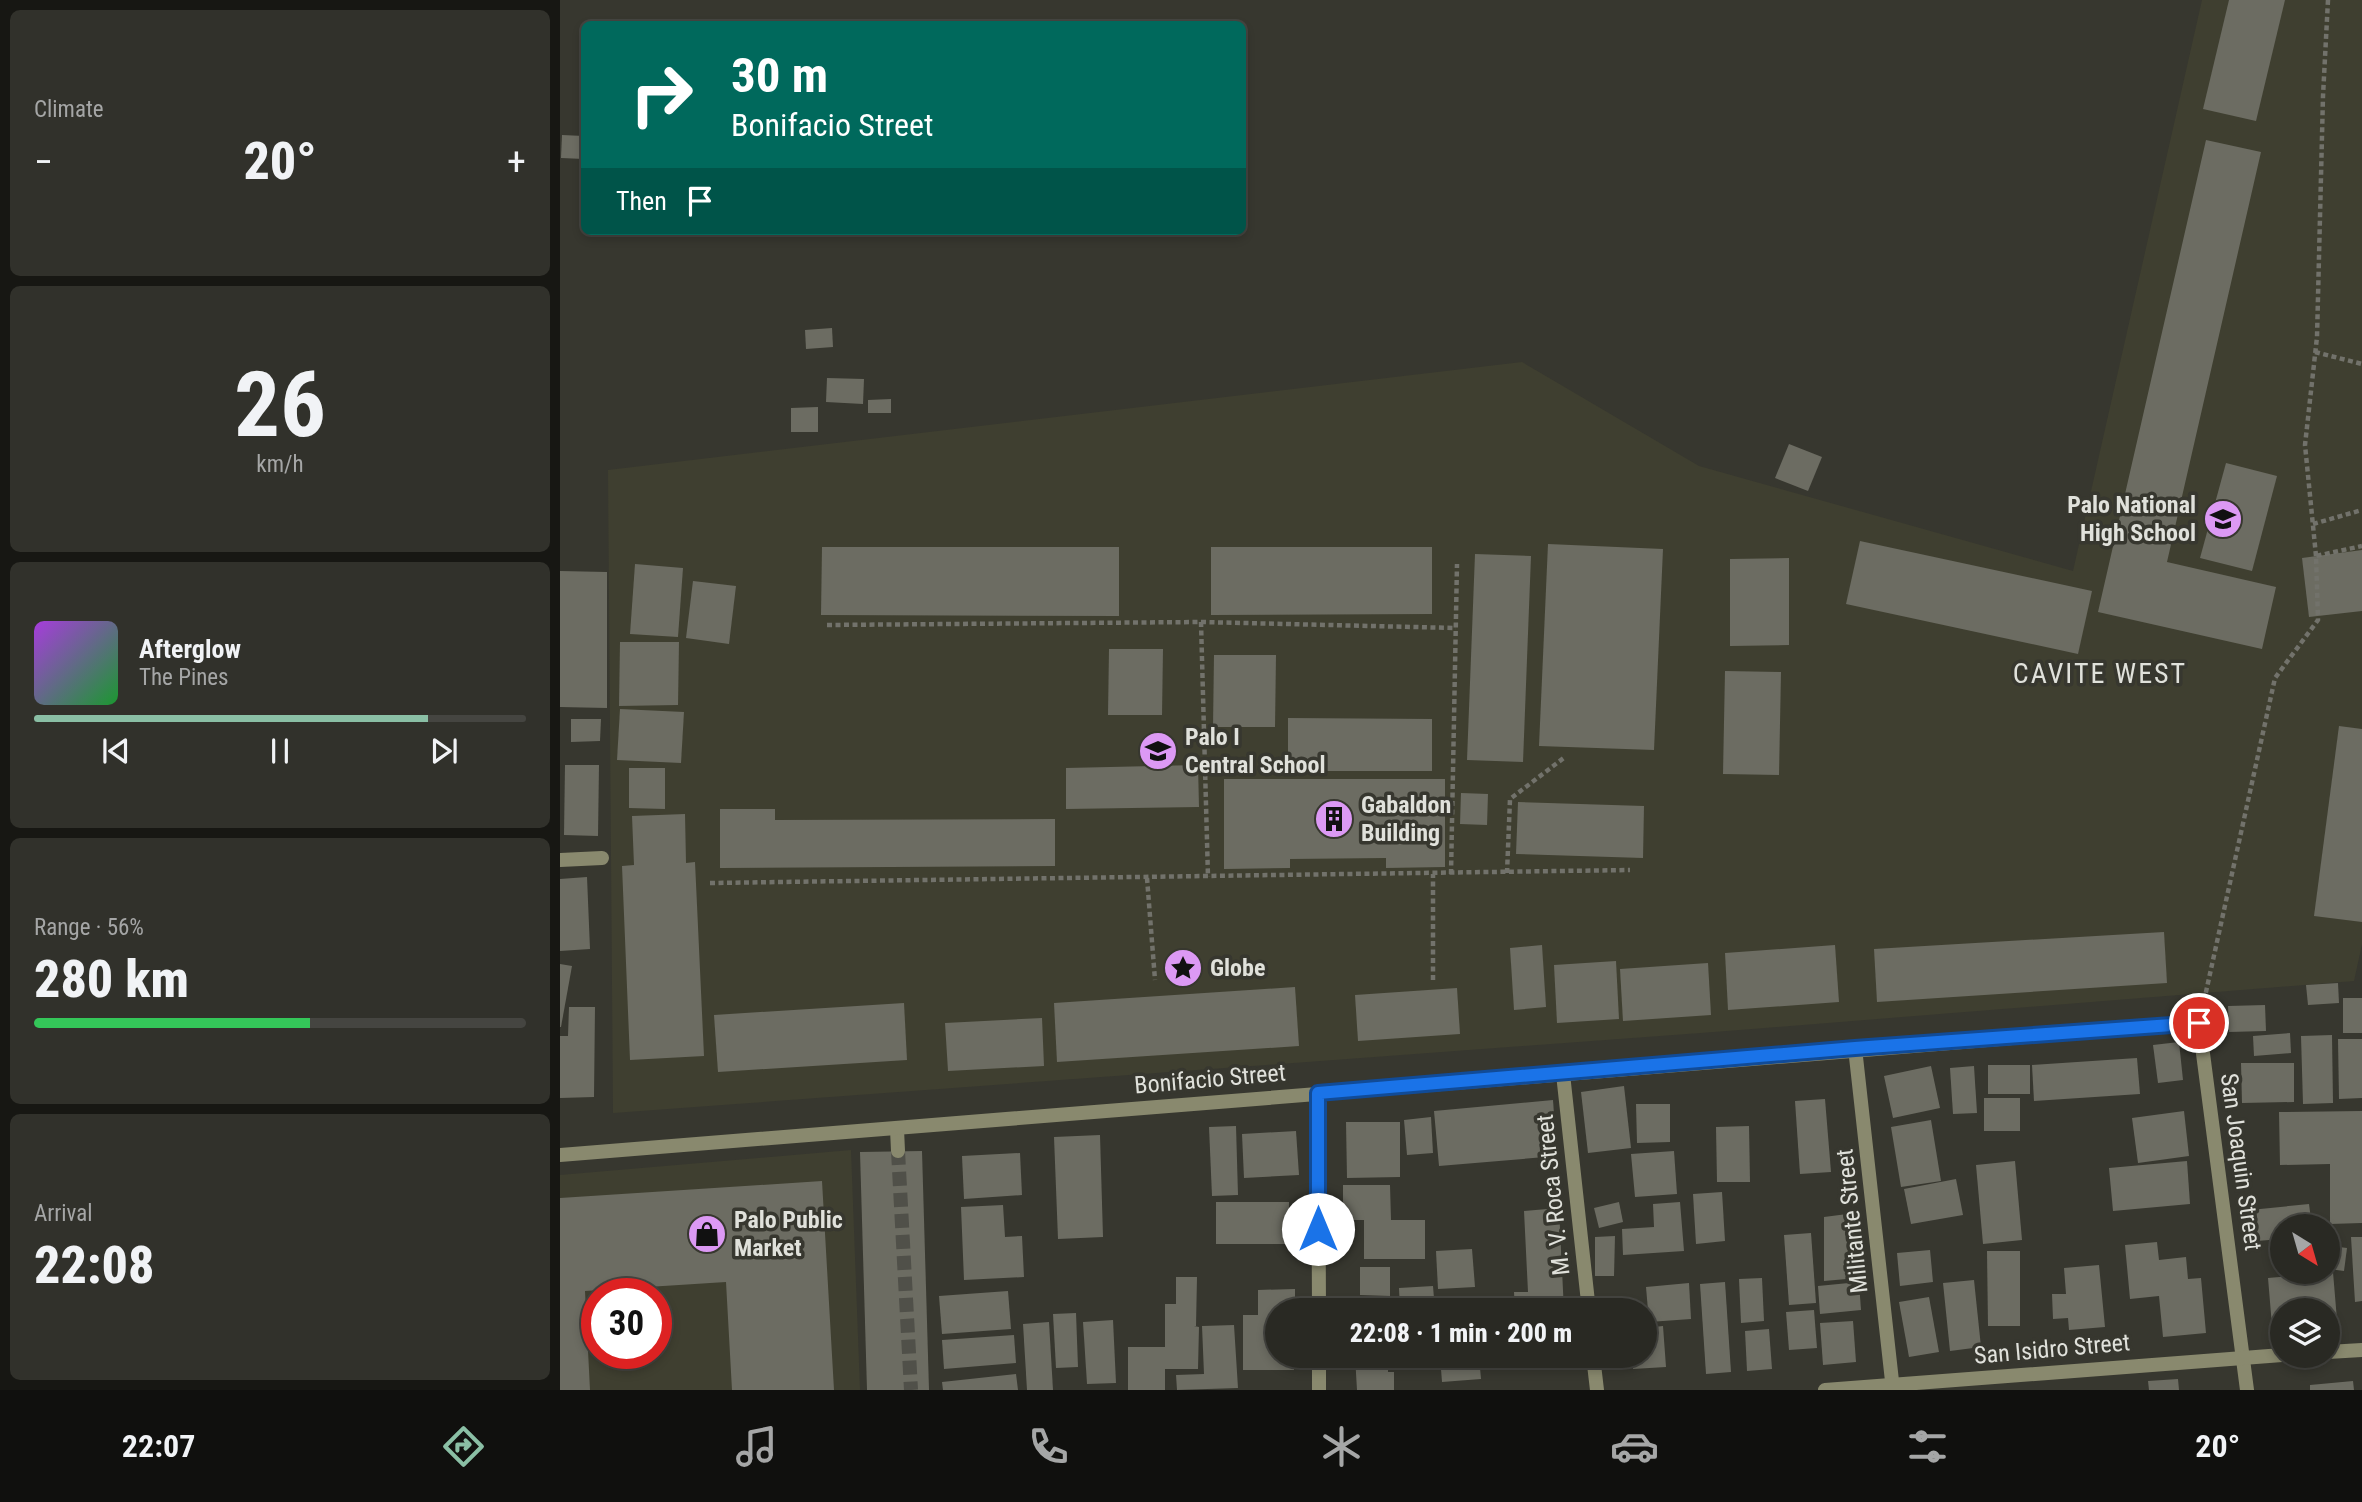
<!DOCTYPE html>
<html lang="en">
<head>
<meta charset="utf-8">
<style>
  body { margin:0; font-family:"Roboto Condensed",sans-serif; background:#31312b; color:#f1f3f6; height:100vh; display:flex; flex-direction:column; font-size:26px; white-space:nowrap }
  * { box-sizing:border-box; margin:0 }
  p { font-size:23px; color:#a5a6a6 }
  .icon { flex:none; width:38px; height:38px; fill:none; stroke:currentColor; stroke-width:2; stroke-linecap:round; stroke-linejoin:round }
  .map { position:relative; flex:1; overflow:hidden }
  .sheet { display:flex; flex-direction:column; gap:10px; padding:10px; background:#171713; width:560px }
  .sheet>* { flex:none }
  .hud { position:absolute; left:21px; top:21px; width:665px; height:214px; border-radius:10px; box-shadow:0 4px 10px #0003,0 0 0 2px #454541; background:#00695c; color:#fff; overflow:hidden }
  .needle { width:46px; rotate:143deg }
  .controls { position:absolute; left:1710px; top:1214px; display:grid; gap:14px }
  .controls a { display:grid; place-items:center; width:70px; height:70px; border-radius:50%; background:#292923; box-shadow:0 4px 10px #0003,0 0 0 2px #454541; font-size:35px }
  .speed { position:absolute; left:21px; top:1278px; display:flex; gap:14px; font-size:35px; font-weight:700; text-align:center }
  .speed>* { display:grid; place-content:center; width:91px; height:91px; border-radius:50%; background:#292923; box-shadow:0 4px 10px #0003,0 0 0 2px #454541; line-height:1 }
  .speed .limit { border:10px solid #d22; background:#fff; color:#111 }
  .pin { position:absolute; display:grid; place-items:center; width:60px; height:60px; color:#fff; margin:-30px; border:4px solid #fff; border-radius:50%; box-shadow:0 2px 7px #0007 }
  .me { position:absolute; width:77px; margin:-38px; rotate:0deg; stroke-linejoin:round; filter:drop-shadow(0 0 5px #0008) }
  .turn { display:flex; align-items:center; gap:24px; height:147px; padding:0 35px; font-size:32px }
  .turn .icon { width:91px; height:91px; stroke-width:2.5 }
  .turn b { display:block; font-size:49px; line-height:60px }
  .then { display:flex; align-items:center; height:66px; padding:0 35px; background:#0003; gap:14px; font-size:26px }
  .big { font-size:52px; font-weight:800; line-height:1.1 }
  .sheet .card { flex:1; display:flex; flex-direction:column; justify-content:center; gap:10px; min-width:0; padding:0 24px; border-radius:10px; background:#31312b }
  .sheet .dial { align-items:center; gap:0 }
  .dial b { font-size:91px; line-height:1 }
  .song { display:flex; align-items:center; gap:21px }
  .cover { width:84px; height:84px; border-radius:10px; background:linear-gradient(135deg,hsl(280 70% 55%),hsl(130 70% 35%)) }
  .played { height:7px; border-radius:4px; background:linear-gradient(90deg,#8abfa5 80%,#454541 80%) }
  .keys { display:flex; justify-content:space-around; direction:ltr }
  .heat { display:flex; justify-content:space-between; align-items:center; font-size:38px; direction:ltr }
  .charge { height:10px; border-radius:5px; background:linear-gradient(90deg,#34c759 56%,#454541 0) }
  .trip { position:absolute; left:705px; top:1298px; width:392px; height:70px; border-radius:35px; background:#292923; box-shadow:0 4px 10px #0003,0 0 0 2px #454541; font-weight:800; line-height:70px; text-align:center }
  .tabs { display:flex; height:112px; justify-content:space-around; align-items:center; background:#10100e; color:#a5a6a6 }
  .tabs .icon { width:49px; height:49px }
  .tabs .on { color:#8abfa5 }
  .tabs b { font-size:32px; color:#f1f3f6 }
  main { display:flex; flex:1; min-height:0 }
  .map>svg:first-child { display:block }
  .built { fill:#3f3f30; fill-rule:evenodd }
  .building { fill:#6c6c62 }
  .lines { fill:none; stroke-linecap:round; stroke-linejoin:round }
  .street-tunnel { stroke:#505049; stroke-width:14; stroke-dasharray:14 7; stroke-linecap:butt }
  .path { stroke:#72726b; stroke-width:4.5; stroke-dasharray:5 3.5; stroke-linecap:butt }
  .street { stroke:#89896e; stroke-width:14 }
  .route-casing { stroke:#114b97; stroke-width:18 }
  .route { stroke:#1a73e8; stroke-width:12 }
  .labels { text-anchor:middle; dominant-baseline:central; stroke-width:7; stroke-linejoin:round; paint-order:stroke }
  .poi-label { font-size:24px; font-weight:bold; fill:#e0e1db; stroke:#37372f; text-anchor:start }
  .street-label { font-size:24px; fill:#e0e1db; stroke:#37372f }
  .quarter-label { font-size:28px; letter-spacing:2px; fill:#e0e1db; stroke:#37372f }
</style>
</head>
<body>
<main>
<section class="sheet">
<div class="card"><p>Climate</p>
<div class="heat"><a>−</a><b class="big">20°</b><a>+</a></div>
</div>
<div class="card dial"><b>26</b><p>km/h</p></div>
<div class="card">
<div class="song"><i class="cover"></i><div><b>Afterglow</b><p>The Pines</p></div></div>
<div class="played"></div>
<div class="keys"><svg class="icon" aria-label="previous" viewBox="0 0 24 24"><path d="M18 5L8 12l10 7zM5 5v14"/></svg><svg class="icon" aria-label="pause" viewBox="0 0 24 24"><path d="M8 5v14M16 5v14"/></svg><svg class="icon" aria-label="next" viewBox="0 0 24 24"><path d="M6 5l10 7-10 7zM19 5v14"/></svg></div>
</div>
<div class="card"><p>Range · 56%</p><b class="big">280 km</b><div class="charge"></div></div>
<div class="card"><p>Arrival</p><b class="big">22:08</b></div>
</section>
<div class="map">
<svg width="1802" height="1390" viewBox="0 0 1802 1390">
  <rect width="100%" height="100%" fill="#37372f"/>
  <!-- built -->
  <g class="built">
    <polygon points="1642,0 1802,0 1802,944 1794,981 1154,1032 53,1113 48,470 962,362 1139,466 1513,571"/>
    <path d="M291,1150l9,240h-300v-215zM37,1293h59v60h-59z"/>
  </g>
  <!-- building -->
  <g class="building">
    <polygon points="1669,0 1725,0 1696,121 1643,109"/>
    <polygon points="2,135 24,136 24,159 1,158"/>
    <polygon points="1646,140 1701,152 1607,562 1716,587 1702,649 1538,612"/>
    <polygon points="272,328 273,347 246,349 245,330"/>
    <polygon points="267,378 304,379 303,404 266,402"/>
    <polygon points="331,399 331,413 308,413 308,400"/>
    <polygon points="258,407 258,432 231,432 231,408"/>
    <polygon points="1229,444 1262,457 1248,491 1215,478"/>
    <polygon points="1666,463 1717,476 1692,571 1640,558"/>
    <polygon points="1300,541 1532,591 1518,654 1286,604"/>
    <polygon points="988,544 1103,549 1094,750 979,746"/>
    <polygon points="262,547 559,547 559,616 261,615"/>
    <polygon points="651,547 872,547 872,614 651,615"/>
    <polygon points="1802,550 1802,611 1749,617 1742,558"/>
    <polygon points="915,554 971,556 963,762 907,760"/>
    <polygon points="1229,558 1229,645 1170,646 1170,559"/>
    <polygon points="75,564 123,568 118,637 70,634"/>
    <polygon points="0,571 47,572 47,708 0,707"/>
    <polygon points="133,581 176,586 169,644 126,638"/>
    <polygon points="60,642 119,642 118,705 59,706"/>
    <polygon points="549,649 603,649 602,715 548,715"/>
    <polygon points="654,655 716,655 715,727 653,727"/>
    <polygon points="1165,671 1221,672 1219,775 1163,774"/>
    <polygon points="60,709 124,712 121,763 57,760"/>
    <polygon points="728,718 872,719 872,771 728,771"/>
    <polygon points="11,719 41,719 40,741 11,742"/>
    <polygon points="1779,726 1802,729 1802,922 1754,916"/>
    <polygon points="5,765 39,765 38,836 4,835"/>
    <polygon points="638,765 639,807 506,809 506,768"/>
    <polygon points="69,768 105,768 105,809 69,808"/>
    <polygon points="664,779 885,779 885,867 826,868 826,858 730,859 730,868 664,869"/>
    <polygon points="901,793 928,794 927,825 900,824"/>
    <polygon points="958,802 1084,806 1083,858 956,854"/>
    <polygon points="160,809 215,809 215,820 495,819 495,866 160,868"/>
    <polygon points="125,814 126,863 135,862 144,1056 70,1060 62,866 74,865 72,816"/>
    <polygon points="27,877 30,949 0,951 0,879"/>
    <polygon points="1604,932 1607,983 1317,1002 1314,949"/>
    <polygon points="982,945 986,1007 954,1010 950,948"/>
    <polygon points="1275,945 1279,1002 1168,1010 1165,953"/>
    <polygon points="1056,961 1059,1019 997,1023 994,965"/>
    <polygon points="1148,963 1151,1015 1063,1021 1060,969"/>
    <polygon points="0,964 12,966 1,1027 0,1027"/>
    <polygon points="1778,983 1779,1003 1748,1005 1746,985"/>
    <polygon points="735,987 739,1046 497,1062 494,1003"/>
    <polygon points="897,988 900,1034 798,1041 795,995"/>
    <rect x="1783" y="998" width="19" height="35"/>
    <polygon points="344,1003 347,1060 158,1072 154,1015"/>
    <polygon points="1705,1005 1706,1031 1669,1032 1668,1006"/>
    <polygon points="9,1007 35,1007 34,1097 0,1098 0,1036 8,1036"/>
    <polygon points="482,1018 484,1066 388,1071 385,1023"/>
    <polygon points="1730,1033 1731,1053 1694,1056 1693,1036"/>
    <polygon points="1772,1035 1773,1103 1743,1104 1741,1036"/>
    <polygon points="1778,1039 1802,1039 1802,1098 1779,1099"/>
    <polygon points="1619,1042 1623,1080 1598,1083 1593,1045"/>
    <polygon points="1577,1058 1580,1094 1474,1101 1472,1065"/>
    <polygon points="1681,1063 1734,1063 1734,1102 1682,1103"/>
    <rect x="1428" y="1065" width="42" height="29"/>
    <polygon points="1371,1066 1380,1108 1333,1118 1324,1076"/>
    <polygon points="1414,1066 1417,1113 1393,1114 1390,1068"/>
    <polygon points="1064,1086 1071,1148 1028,1153 1021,1092"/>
    <rect x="1424" y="1098" width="36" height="33"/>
    <polygon points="1265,1099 1271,1172 1240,1174 1235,1101"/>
    <polygon points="993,1100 997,1156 879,1166 874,1111"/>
    <polygon points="1076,1104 1110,1104 1110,1142 1077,1143"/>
    <polygon points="1624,1111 1629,1156 1578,1163 1572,1118"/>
    <polygon points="1802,1111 1802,1223 1770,1224 1770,1164 1720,1165 1719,1112"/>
    <polygon points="871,1117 873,1153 847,1155 844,1120"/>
    <polygon points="1371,1120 1381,1181 1341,1187 1331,1127"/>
    <polygon points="786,1122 840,1122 840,1177 787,1178"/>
    <polygon points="676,1126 678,1195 652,1196 649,1127"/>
    <polygon points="1189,1126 1190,1182 1157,1182 1156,1127"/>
    <polygon points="736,1131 739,1175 684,1178 682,1134"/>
    <polygon points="540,1135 543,1237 498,1239 494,1137"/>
    <polygon points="362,1151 369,1390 307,1390 300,1152"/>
    <polygon points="1114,1151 1117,1194 1075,1197 1071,1154"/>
    <polygon points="460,1153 462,1195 404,1199 402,1156"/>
    <polygon points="1455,1161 1462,1240 1423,1244 1416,1165"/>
    <polygon points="1627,1161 1630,1204 1553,1211 1549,1168"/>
    <polygon points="1396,1179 1403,1215 1351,1224 1344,1189"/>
    <polygon points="262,1181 274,1390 172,1390 166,1282 25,1291 30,1390 0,1390 0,1198"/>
    <polygon points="783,1185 830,1185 831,1220 865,1220 865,1259 804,1259 804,1220 783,1220"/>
    <polygon points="1162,1192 1165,1241 1136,1244 1133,1194"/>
    <rect x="656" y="1202" width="73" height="42"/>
    <polygon points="1059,1202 1063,1222 1039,1228 1034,1208"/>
    <polygon points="1120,1202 1124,1251 1063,1255 1062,1229 1094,1227 1093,1204"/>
    <polygon points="1749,1204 1752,1227 1722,1227 1722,1266 1714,1268 1709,1240 1684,1242 1680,1211"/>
    <polygon points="443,1205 445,1237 462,1236 464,1277 404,1280 401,1207"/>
    <polygon points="999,1208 1004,1311 955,1311 954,1292 968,1292 964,1211"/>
    <polygon points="1295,1213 1298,1278 1264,1281 1264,1217"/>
    <polygon points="1251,1233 1256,1303 1229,1305 1224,1235"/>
    <polygon points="1055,1236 1054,1276 1035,1276 1035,1237"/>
    <polygon points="1791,1237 1802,1237 1802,1301 1795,1302"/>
    <polygon points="1597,1242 1599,1260 1626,1257 1628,1279 1641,1278 1646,1333 1603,1337 1599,1296 1570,1299 1565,1245"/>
    <polygon points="1771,1246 1787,1248 1784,1271 1769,1269"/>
    <polygon points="912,1249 915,1287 878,1289 876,1251"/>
    <polygon points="1370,1250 1373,1282 1340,1286 1337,1253"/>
    <polygon points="1427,1251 1460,1251 1460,1326 1428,1326"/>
    <polygon points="1539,1265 1545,1327 1509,1330 1508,1318 1493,1319 1492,1294 1506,1294 1504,1268"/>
    <polygon points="800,1267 830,1267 830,1296 800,1295"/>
    <polygon points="1773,1272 1777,1320 1768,1320 1768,1311 1722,1311 1722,1325 1712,1326 1708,1278"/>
    <polygon points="616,1277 637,1277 636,1326 634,1326 639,1327 638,1369 605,1369 605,1390 568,1390 568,1347 605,1347 605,1304 616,1304"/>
    <polygon points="1202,1278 1204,1321 1181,1323 1179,1279"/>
    <polygon points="1414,1280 1421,1347 1390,1351 1383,1283"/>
    <polygon points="1165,1282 1171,1372 1146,1374 1140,1284"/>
    <polygon points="1299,1282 1301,1310 1260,1314 1258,1286"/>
    <polygon points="1129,1283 1131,1319 1089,1322 1086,1287"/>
    <polygon points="873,1286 875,1311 840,1311 839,1288"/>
    <polygon points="735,1289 735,1311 718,1311 718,1356 734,1356 734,1370 683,1370 683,1315 698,1315 698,1290"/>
    <polygon points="448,1291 451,1329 382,1334 379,1296"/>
    <polygon points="1369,1297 1379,1352 1349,1357 1339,1302"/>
    <rect x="788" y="1298" width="43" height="13"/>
    <polygon points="1254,1310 1257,1348 1229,1350 1226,1312"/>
    <polygon points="516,1313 518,1367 496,1368 493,1314"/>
    <polygon points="553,1320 556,1383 527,1384 523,1322"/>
    <polygon points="1293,1321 1296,1362 1263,1365 1260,1323"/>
    <polygon points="489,1322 493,1390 467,1390 463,1324"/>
    <polygon points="674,1325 678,1388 617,1390 616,1375 644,1374 642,1326"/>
    <polygon points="1103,1326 1106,1367 1073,1369 1072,1356 1085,1356 1085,1328"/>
    <polygon points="1209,1329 1212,1369 1187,1371 1185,1331"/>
    <polygon points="454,1335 456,1363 384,1369 382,1340"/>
    <polygon points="795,1356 828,1356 828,1372 834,1372 834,1390 797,1390"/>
    <polygon points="880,1356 919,1356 921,1379 882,1382"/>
    <polygon points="935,1356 1006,1356 1006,1363 935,1367"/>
    <polygon points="456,1374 458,1390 383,1390 382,1382"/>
    <polygon points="1618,1379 1619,1390 1589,1390 1588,1381"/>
    <polygon points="1793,1381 1794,1390 1750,1390 1750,1385"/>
  </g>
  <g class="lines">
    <!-- street-tunnel -->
    <polyline class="street-tunnel" points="338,1151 351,1390"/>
    <!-- path -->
    <g class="path">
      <polyline points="1755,352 1802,364"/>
      <polyline points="1753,524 1802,510"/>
      <polyline points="1756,556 1745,445 1757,337 1763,96 1768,0"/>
      <polyline points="641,622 648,877"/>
      <polyline points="267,625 641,622 896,628"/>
      <polyline points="947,873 950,799 1005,757"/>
      <polyline points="891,874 897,564"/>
      <polyline points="587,878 595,980"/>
      <polyline points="150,883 1070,870"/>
      <polyline points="873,980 873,874"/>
      <polyline points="1644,1001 1715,678 1758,620 1756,556 1802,546"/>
    </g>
    <!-- street -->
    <g class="street">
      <polyline points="0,860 42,858"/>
      <polyline points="1295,1048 1333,1390"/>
      <polyline points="1003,1074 1029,1311"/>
      <polyline points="758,1093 759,1311"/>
      <polyline points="337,1129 338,1151"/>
      <path d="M0,1155c546,-43 1092,-92 1639,-132l48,367"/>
      <polyline points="1768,1352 1802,1350"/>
      <polyline points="759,1356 759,1390"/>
      <polyline points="1033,1356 1037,1390"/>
      <polyline points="1265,1390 1722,1355"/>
    </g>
  </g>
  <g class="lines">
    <defs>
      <polyline id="route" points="758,1229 758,1093 1295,1048 1639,1023"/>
    </defs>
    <!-- route casing -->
    <use href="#route" class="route-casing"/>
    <!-- route -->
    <use href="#route" class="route"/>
  </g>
  <!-- icons -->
  <defs>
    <symbol id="school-disc" viewBox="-11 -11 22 22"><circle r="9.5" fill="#dc99f4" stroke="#37372f"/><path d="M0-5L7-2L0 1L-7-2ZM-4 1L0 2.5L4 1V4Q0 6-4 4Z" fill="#111"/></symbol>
    <symbol id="building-disc" viewBox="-11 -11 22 22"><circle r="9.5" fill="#dc99f4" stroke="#37372f"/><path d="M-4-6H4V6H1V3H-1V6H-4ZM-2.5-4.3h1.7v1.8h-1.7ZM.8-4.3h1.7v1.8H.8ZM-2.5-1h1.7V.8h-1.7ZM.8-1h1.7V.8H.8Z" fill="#111"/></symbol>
    <symbol id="sight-disc" viewBox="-11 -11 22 22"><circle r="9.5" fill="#dc99f4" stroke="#37372f"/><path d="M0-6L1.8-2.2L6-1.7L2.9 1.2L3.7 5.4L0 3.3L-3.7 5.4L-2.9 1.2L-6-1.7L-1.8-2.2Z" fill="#111"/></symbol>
    <symbol id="shop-disc" viewBox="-11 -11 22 22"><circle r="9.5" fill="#dc99f4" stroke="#37372f"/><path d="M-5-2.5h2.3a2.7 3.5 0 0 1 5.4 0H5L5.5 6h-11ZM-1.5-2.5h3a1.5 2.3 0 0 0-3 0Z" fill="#111"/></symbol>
  </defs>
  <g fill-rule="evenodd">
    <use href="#school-disc" x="1641" y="497" width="44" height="44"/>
    <use href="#school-disc" x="576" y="729" width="44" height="44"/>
    <use href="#building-disc" x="752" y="797" width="44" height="44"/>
    <use href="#sight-disc" x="601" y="946" width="44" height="44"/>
    <use href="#shop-disc" x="125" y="1212" width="44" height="44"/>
  </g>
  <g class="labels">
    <!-- poi labels -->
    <g class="poi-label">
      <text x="1636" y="505" text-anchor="end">Palo National<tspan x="1636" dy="28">High School</tspan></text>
      <text x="625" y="737">Palo I<tspan x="625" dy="28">Central School</tspan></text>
      <text x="801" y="805">Gabaldon<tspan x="801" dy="28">Building</tspan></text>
      <text x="650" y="968">Globe</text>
      <text x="174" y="1220">Palo Public<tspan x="174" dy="28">Market</tspan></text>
    </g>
    <!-- street labels -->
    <g class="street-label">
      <text transform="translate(650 1079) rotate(-5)">Bonifacio Street</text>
      <text transform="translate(1681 1162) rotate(82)">San Joaquin Street</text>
      <text transform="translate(993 1195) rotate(-96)">M. V. Roca Street</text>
      <text transform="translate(1292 1221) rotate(-96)">Militante Street</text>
      <text transform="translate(1492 1349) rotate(-5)">San Isidro Street</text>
    </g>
    <!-- quarter labels -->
    <g class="quarter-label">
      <text x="1540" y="673">CAVITE WEST</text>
    </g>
  </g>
</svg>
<div class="controls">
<a><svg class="needle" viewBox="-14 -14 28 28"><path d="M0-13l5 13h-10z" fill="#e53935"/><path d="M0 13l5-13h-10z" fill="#a5a6a6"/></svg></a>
<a><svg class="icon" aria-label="layers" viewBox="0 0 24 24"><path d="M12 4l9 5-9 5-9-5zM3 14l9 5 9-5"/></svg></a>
</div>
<div class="speed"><div class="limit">30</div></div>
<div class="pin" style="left:1639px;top:1023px;background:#d93025"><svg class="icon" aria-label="arrive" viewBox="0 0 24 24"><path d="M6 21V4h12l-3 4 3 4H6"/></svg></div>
<svg class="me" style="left:758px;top:1229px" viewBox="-20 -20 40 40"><circle r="19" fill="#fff"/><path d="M0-13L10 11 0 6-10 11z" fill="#1a73e8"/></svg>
<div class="trip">22:08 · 1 min · 200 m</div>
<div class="hud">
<div class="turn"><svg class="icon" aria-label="right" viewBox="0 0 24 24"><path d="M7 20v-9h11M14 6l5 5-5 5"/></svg><div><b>30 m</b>Bonifacio Street</div></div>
<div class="then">Then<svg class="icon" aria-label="arrive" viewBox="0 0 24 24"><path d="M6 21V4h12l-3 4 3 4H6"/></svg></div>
</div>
</div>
</main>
<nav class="tabs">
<b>22:07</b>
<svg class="icon on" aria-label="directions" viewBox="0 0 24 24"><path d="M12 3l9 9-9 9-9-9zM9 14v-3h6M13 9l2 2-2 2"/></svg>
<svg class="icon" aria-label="music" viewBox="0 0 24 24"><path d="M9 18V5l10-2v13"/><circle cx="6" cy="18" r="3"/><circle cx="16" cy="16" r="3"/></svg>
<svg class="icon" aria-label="phone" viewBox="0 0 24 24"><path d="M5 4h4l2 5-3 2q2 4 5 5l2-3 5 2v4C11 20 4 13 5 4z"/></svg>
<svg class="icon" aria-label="climate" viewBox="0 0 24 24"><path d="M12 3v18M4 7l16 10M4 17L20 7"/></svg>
<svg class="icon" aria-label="car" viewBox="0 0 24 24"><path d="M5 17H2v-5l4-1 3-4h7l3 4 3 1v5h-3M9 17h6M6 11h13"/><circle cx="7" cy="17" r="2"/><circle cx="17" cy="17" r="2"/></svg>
<svg class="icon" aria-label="filters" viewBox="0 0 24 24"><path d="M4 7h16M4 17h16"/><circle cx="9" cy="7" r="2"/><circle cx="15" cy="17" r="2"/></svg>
<b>20°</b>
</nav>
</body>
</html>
